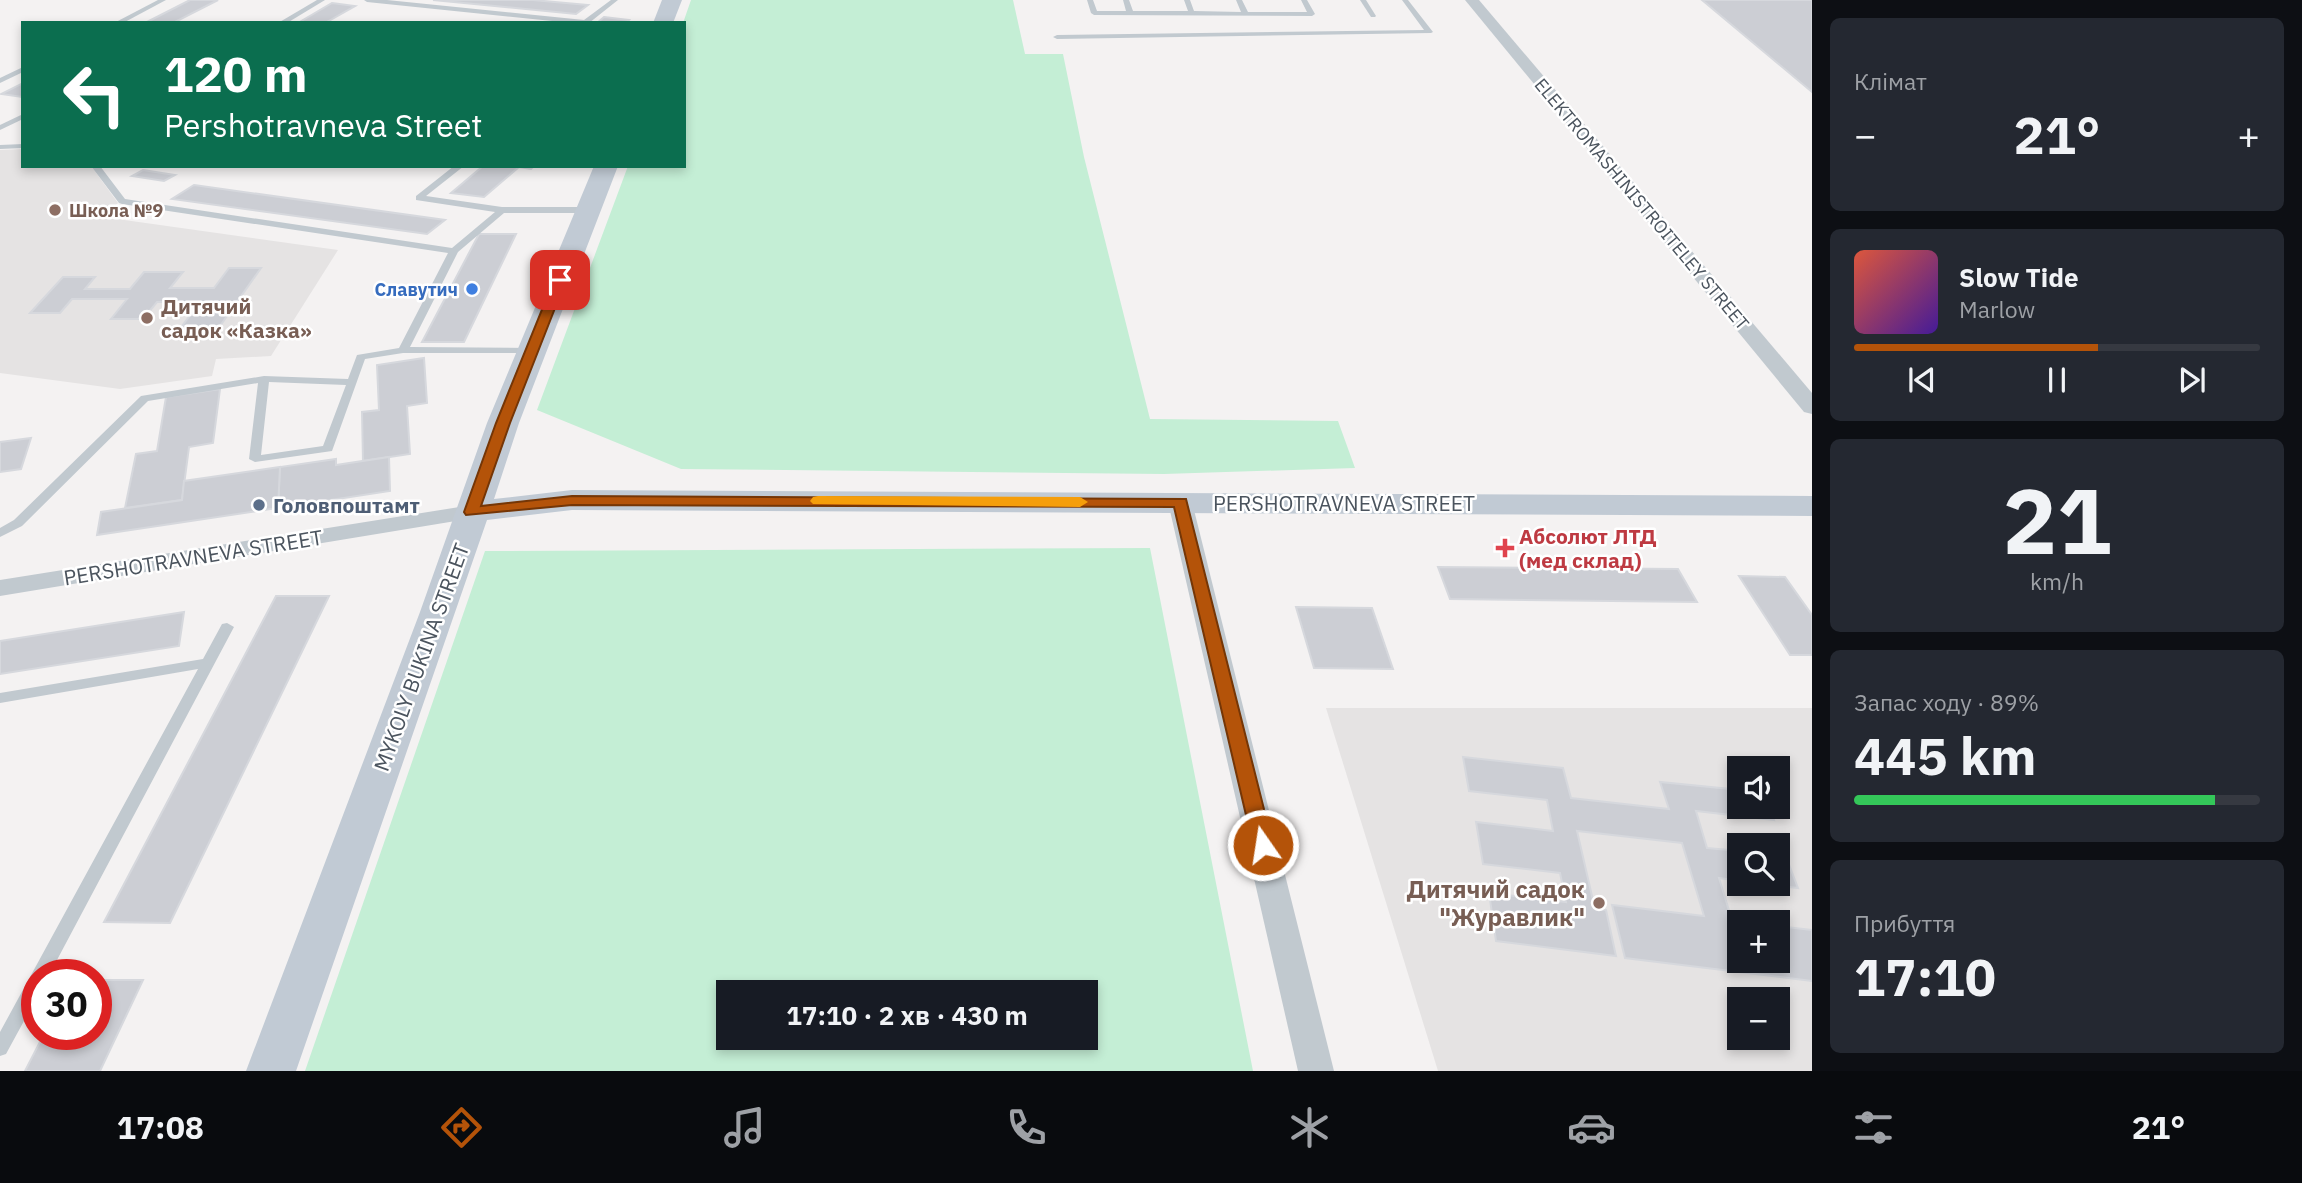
<!DOCTYPE html>
<html lang="uk">
<head>
<meta charset="utf-8">
<style>
  body { margin:0; font-family:"IBM Plex Sans",sans-serif; background:#242831; color:#f1f3f6; height:100vh; display:flex; flex-direction:column; font-size:26px; white-space:nowrap }
  * { box-sizing:border-box; margin:0 }
  p { font-size:23px; color:#9ea1a6 }
  .icon { flex:none; width:38px; height:38px; fill:none; stroke:currentColor; stroke-width:2; stroke-linecap:round; stroke-linejoin:round }
  .map { position:relative; flex:1; overflow:hidden }
  .sheet { display:flex; flex-direction:column; gap:18px; padding:18px; background:#0d0f14; width:490px }
  .sheet>* { flex:none }
  .banner { position:absolute; left:21px; top:21px; width:665px; height:147px; border-radius:0px; box-shadow:0 4px 10px #0003; background:#0b6e4f; color:#fff; overflow:hidden }
  .buttons { position:absolute; left:1727px; top:756px; display:grid; gap:14px }
  .buttons a { display:grid; place-items:center; width:63px; height:63px; border-radius:0px; background:#171b24; box-shadow:0 4px 10px #0003; font-size:35px }
  .speed { position:absolute; left:21px; top:959px; display:flex; gap:14px; font-size:35px; font-weight:700; text-align:center }
  .speed>* { display:grid; place-content:center; width:91px; height:91px; border-radius:50%; background:#171b24; box-shadow:0 4px 10px #0003; line-height:1 }
  .speed .limit { border:10px solid #d22; background:#fff; color:#111 }
  .pin { position:absolute; display:grid; place-items:center; width:60px; height:60px; color:#fff; margin:-30px; border-radius:14px; box-shadow:0 4px 10px #0006 }
  .me { position:absolute; width:77px; margin:-38px; rotate:347deg; stroke-linejoin:round; filter:drop-shadow(0 0 5px #0008) }
  .turn { display:flex; align-items:center; gap:24px; height:147px; padding:0 28px; font-size:32px }
  .turn .icon { width:91px; height:91px; stroke-width:2.5 }
  .turn b { display:block; font-size:49px; line-height:60px }
  .big { font-size:52px; font-weight:700; line-height:1.1 }
  .sheet .tile { flex:1; display:flex; flex-direction:column; justify-content:center; gap:10px; min-width:0; padding:0 24px; border-radius:10px; background:#242831 }
  .sheet .dial { align-items:center; gap:0 }
  .dial b { font-size:91px; line-height:1 }
  .song { display:flex; align-items:center; gap:21px }
  .cover { width:84px; height:84px; border-radius:10px; background:linear-gradient(135deg,hsl(10 70% 55%),hsl(260 70% 35%)) }
  .played { height:7px; border-radius:4px; background:linear-gradient(90deg,#b45309 60%,#363941 60%) }
  .keys { display:flex; justify-content:space-around; direction:ltr }
  .heat { display:flex; justify-content:space-between; align-items:center; font-size:38px; direction:ltr }
  .charge { height:10px; border-radius:5px; background:linear-gradient(90deg,#34c759 89%,#363941 0) }
  .trip { position:absolute; left:716px; top:980px; width:382px; height:70px; border-radius:0px; background:#171b24; box-shadow:0 4px 10px #0003; font-weight:700; line-height:70px; text-align:center }
  .tab-bar { display:flex; height:112px; justify-content:space-around; align-items:center; background:#090b0e; color:#9ea1a6 }
  .tab-bar .icon { width:49px; height:49px }
  .tab-bar .current { color:#b45309 }
  .tab-bar b { font-size:32px; color:#f1f3f6 }
  main { display:flex; flex:1; min-height:0 }
  .map>svg:first-child { display:block }
  .education { fill:#e5e3e3; fill-rule:evenodd }
  .green { fill:#c4eed5; fill-rule:evenodd }
  .building { fill:#ccced4; stroke:#d6d8dd; stroke-width:2 }
  .lines { fill:none; stroke-linecap:round; stroke-linejoin:round }
  .lane { fill:#c1c9cf; fill-rule:evenodd }
  .street { fill:#c1c9cf; fill-rule:evenodd }
  .secondary { fill:#c1cad4; fill-rule:evenodd }
  .route { fill:#b45309; stroke:#753606; stroke-width:2 }
  .slow { fill:#f59e0b }
  .education-dot { fill:#8d6e63; stroke:#fff; stroke-width:2.5 }
  .shop-dot { fill:#3f7fe0; stroke:#fff; stroke-width:2.5 }
  .service-dot { fill:#5c6f8a; stroke:#fff; stroke-width:2.5 }
  .health-dot { fill:#e0444e; stroke:#fff; stroke-width:2.5 }
  .labels { text-anchor:middle; dominant-baseline:central; stroke-width:5; stroke-linejoin:round; paint-order:stroke }
  .far-street-label { font-size:18px; fill:#4b545e; stroke:#fff }
  .far-education-label { font-size:18px; font-weight:bold; fill:#785e54; stroke:#fff; text-anchor:start }
  .far-shop-label { font-size:18px; font-weight:bold; fill:#366cbe; stroke:#fff; text-anchor:end }
  .education-label { font-size:21px; font-weight:bold; fill:#785e54; stroke:#fff; text-anchor:start }
  .street-label { font-size:21px; fill:#4b545e; stroke:#fff }
  .service-label { font-size:21px; font-weight:bold; fill:#4e5e75; stroke:#fff; text-anchor:start }
  .health-label { font-size:21px; font-weight:bold; fill:#be3a42; stroke:#fff; text-anchor:start }
  .near-education-label { font-size:24px; font-weight:bold; fill:#785e54; stroke:#fff; text-anchor:end }
</style>
</head>
<body>
<main>
<div class="map">
<svg width="1812" height="1071" viewBox="0 0 1812 1071">
  <rect width="100%" height="100%" fill="#f4f2f2"/>
  <!-- education -->
  <g class="education">
    <polygon points="23,149 23,166 91,166 118,203 103,217 338,250 271,356 216,359 212,376 120,389 0,373 0,150"/>
    <path d="M1326,708h486v363h-374zM1740,768h38v39h-38zM1740,845h38v39h-38zM1740,922h38v39h-38zM1740,999h38v39h-38z"/>
  </g>
  <!-- green -->
  <g class="green">
    <polygon points="691,0 1013,0 1025,54 1063,54 1084,157 1150,419 1338,421 1355,468 1164,474 681,469 537,410 628,166 684,166 683,23"/>
    <path d="M1150,548l103,523h-948l180,-520zM728,992h357v46h-357z"/>
  </g>
  <!-- building -->
  <g class="building">
    <polygon points="190,0 218,0 173,23 145,23"/>
    <polygon points="433,0 533,0 588,5 576,14"/>
    <polygon points="1702,0 1812,0 1812,92"/>
    <polygon points="332,3 355,6 325,23 298,23"/>
    <polygon points="604,17 629,20 626,23 597,23"/>
    <polygon points="23,83 23,97 1,94"/>
    <polygon points="483,166 534,166 531,169 519,167 484,197 451,193"/>
    <polygon points="143,170 175,175 164,181 132,176"/>
    <polygon points="194,185 445,220 427,234 172,199"/>
    <polygon points="479,234 516,234 464,342 422,342"/>
    <polygon points="229,268 261,268 220,326 182,326 200,302 157,302 143,319 111,319 127,299 72,299 60,313 30,313 63,277 95,277 85,289 130,289 144,272 183,272 170,288 214,288"/>
    <polygon points="424,358 427,403 407,406 410,454 363,461 362,412 379,410 377,365"/>
    <polygon points="220,389 213,443 189,447 182,500 125,508 136,454 157,451 166,397"/>
    <polygon points="31,438 21,469 0,472 0,442"/>
    <polygon points="389,457 390,491 278,508 280,467 336,459 336,465"/>
    <polygon points="280,467 278,508 97,535 101,512 182,500 184,481"/>
    <polygon points="1438,567 1678,569 1697,602 1450,599"/>
    <polygon points="1739,576 1785,577 1812,615 1812,655 1790,655"/>
    <polygon points="276,596 329,596 170,923 104,922"/>
    <polygon points="1296,607 1372,608 1393,669 1314,668"/>
    <polygon points="184,612 179,646 0,674 0,641"/>
    <polygon points="1463,757 1563,768 1571,798 1669,809 1660,782 1740,790 1740,807 1769,807 1774,820 1696,811 1707,848 1740,851 1740,881 1719,878 1732,920 1750,922 1740,922 1740,961 1778,961 1778,926 1812,930 1812,981 1625,958 1612,905 1704,916 1682,843 1577,831 1595,909 1606,910 1616,956 1496,941 1489,893 1566,902 1560,873 1483,864 1476,822 1553,831 1547,800 1469,791"/>
    <polygon points="1778,856 1786,857 1798,888 1763,884 1778,884"/>
    <polygon points="96,980 143,980 100,1071 25,1071 44,1034 96,1034"/>
  </g>
  <g class="lines">
    <!-- lane -->
    <g class="lane">
      <polygon points="158,0 166,0 123,23 114,23"/>
      <polygon points="317,0 325,0 287,23 278,23"/>
      <polygon points="364,0 387,0 584,20 611,0 618,0 589,23 572,23 367,2"/>
      <polygon points="1087,0 1093,0 1097,11 1126,11 1123,0 1129,0 1133,11 1188,11 1184,0 1190,0 1194,11 1241,12 1236,0 1242,0 1248,12 1307,12 1301,0 1307,0 1315,14 1312,16 1094,15 1091,13"/>
      <polygon points="1360,0 1366,0 1376,16 1375,17 1371,17"/>
      <polygon points="1402,0 1408,0 1433,32 1431,33 1057,39 1053,37 1057,35 1424,30"/>
      <polygon points="23,67 23,72 0,83 0,78"/>
      <polygon points="23,114 23,119 0,130 0,125"/>
      <polygon points="23,144 23,148 0,149 0,145"/>
      <path d="M91,166h9l25,33 327,49 43,-36 -79,-12v-4l38,-30h10l-38,30 76,11h86l4,3 -4,3h-84l-46,39 -48,95 122,1 5,3 -1,2h-133l-38,6 -33,92 -77,11 -6,-3 9,-76 -110,18 -126,125 -22,11v-9l14,-8 127,-124 123,-20 84,3 9,-24 42,-7 49,-95 -326,-49 -3,-1zM269,382l77,3 -23,61 -62,9z"/>
      <polygon points="227,623 234,627 49,975 37,975 37,997 6,1054 0,1056 0,1032 198,669 0,703 0,693 203,659 222,624"/>
    </g>
    <!-- street -->
    <g class="street">
      <polygon points="1465,0 1479,0 1812,393 1812,414 1804,412"/>
      <polygon points="1180,495 1188,497 1192,502 1334,1071 1298,1071 1168,502 1172,497"/>
      <polygon points="472,505 480,507 484,512 480,517 0,596 0,580"/>
    </g>
    <!-- secondary -->
    <g class="secondary">
      <polygon points="662,0 682,0 673,23 653,23"/>
      <polygon points="594,166 618,166 519,423 494,499 572,490 1812,496 1812,516 572,510 487,520 296,1071 246,1071 420,612 487,423"/>
    </g>
  </g>
  <!-- route -->
  <polygon class="route" points="560,277 566,280 510,423 481,506 572,496 1186,499 1273,845 1270,850 1263,852 1256,850 1253,845 1174,507 572,505 466,515 464,512 496,423 554,280"/>
  <!-- slow -->
  <polygon class="slow" points="818,496 1080,497 1088,502 1080,507 813,504 810,501 813,497"/>
  <!-- markers -->
  <g class="education-dot">
    <circle cx="55" cy="210" r="7"/>
    <circle cx="147" cy="318" r="7"/>
    <circle cx="1599" cy="903" r="7"/>
  </g>
  <circle class="shop-dot" cx="472" cy="289" r="7"/>
  <circle class="service-dot" cx="259" cy="505" r="7"/>
  <path class="health-dot" d="M1501.5 537.5h7v7h7v7h-7v7h-7v-7h-7v-7h7z"/>
  <g class="labels">
    <!-- far-street labels -->
    <g class="far-street-label">
      <text transform="translate(1642 204) rotate(50)">ELEKTROMASHINISTROITELEY STREET</text>
    </g>
    <!-- far-education labels -->
    <g class="far-education-label">
      <text x="69" y="210">Школа №9</text>
    </g>
    <!-- far-shop labels -->
    <g class="far-shop-label">
      <text x="458" y="289">Славутич</text>
    </g>
    <!-- education labels -->
    <g class="education-label">
      <text x="161" y="306">Дитячий<tspan x="161" dy="24">садок «Казка»</tspan></text>
    </g>
    <!-- street labels -->
    <g class="street-label">
      <text x="1344" y="503">PERSHOTRAVNEVA STREET</text>
      <text transform="translate(193 557) rotate(-9)">PERSHOTRAVNEVA STREET</text>
      <text transform="translate(421 657) rotate(-70)">MYKOLY BUKINA STREET</text>
    </g>
    <!-- service labels -->
    <g class="service-label">
      <text x="273" y="505">Головпоштамт</text>
    </g>
    <!-- health labels -->
    <g class="health-label">
      <text x="1519" y="536">Абсолют ЛТД<tspan x="1519" dy="24">(мед склад)</tspan></text>
    </g>
    <!-- near-education labels -->
    <g class="near-education-label">
      <text x="1585" y="889">Дитячий садок<tspan x="1585" dy="28">"Журавлик"</tspan></text>
    </g>
  </g>
</svg>
<div class="buttons">
<a><svg class="icon" aria-label="sound" viewBox="0 0 24 24"><path d="M4 9h4l5-4v14l-5-4H4zM17 9q2 3 0 6"/></svg></a>
<a><svg class="icon" aria-label="search" viewBox="0 0 24 24"><circle cx="10" cy="10" r="6"/><path d="M15 15l6 6"/></svg></a>
<a>+</a>
<a>−</a>
</div>
<div class="speed"><div class="limit">30</div></div>
<div class="pin" style="left:560px;top:280px;background:#d93025"><svg class="icon" aria-label="arrive" viewBox="0 0 24 24"><path d="M6 21V4h12l-3 4 3 4H6"/></svg></div>
<svg class="me" style="left:1263px;top:845px" viewBox="-20 -20 40 40"><circle r="17" fill="#b45309" stroke="#fff" stroke-width="3"/><path d="M0-11L8 9 0 5-8 9z" fill="#fff"/></svg>
<div class="trip">17:10 · 2 хв · 430 m</div>
<div class="banner">
<div class="turn"><svg class="icon" aria-label="left" viewBox="0 0 24 24"><path d="M17 20v-9H6M10 6l-5 5 5 5"/></svg><div><b>120 m</b>Pershotravneva Street</div></div>
</div>
</div>
<section class="sheet">
<div class="tile"><p>Клімат</p>
<div class="heat"><a>−</a><b class="big">21°</b><a>+</a></div>
</div>
<div class="tile">
<div class="song"><i class="cover"></i><div><b>Slow Tide</b><p>Marlow</p></div></div>
<div class="played"></div>
<div class="keys"><svg class="icon" aria-label="previous" viewBox="0 0 24 24"><path d="M18 5L8 12l10 7zM5 5v14"/></svg><svg class="icon" aria-label="pause" viewBox="0 0 24 24"><path d="M8 5v14M16 5v14"/></svg><svg class="icon" aria-label="next" viewBox="0 0 24 24"><path d="M6 5l10 7-10 7zM19 5v14"/></svg></div>
</div>
<div class="tile dial"><b>21</b><p>km/h</p></div>
<div class="tile"><p>Запас ходу · 89%</p><b class="big">445 km</b><div class="charge"></div></div>
<div class="tile"><p>Прибуття</p><b class="big">17:10</b></div>
</section>
</main>
<nav class="tab-bar">
<b>17:08</b>
<svg class="icon current" aria-label="directions" viewBox="0 0 24 24"><path d="M12 3l9 9-9 9-9-9zM9 14v-3h6M13 9l2 2-2 2"/></svg>
<svg class="icon" aria-label="music" viewBox="0 0 24 24"><path d="M9 18V5l10-2v13"/><circle cx="6" cy="18" r="3"/><circle cx="16" cy="16" r="3"/></svg>
<svg class="icon" aria-label="phone" viewBox="0 0 24 24"><path d="M5 4h4l2 5-3 2q2 4 5 5l2-3 5 2v4C11 20 4 13 5 4z"/></svg>
<svg class="icon" aria-label="climate" viewBox="0 0 24 24"><path d="M12 3v18M4 7l16 10M4 17L20 7"/></svg>
<svg class="icon" aria-label="car" viewBox="0 0 24 24"><path d="M5 17H2v-5l4-1 3-4h7l3 4 3 1v5h-3M9 17h6M6 11h13"/><circle cx="7" cy="17" r="2"/><circle cx="17" cy="17" r="2"/></svg>
<svg class="icon" aria-label="filters" viewBox="0 0 24 24"><path d="M4 7h16M4 17h16"/><circle cx="9" cy="7" r="2"/><circle cx="15" cy="17" r="2"/></svg>
<b>21°</b>
</nav>
</body>
</html>
